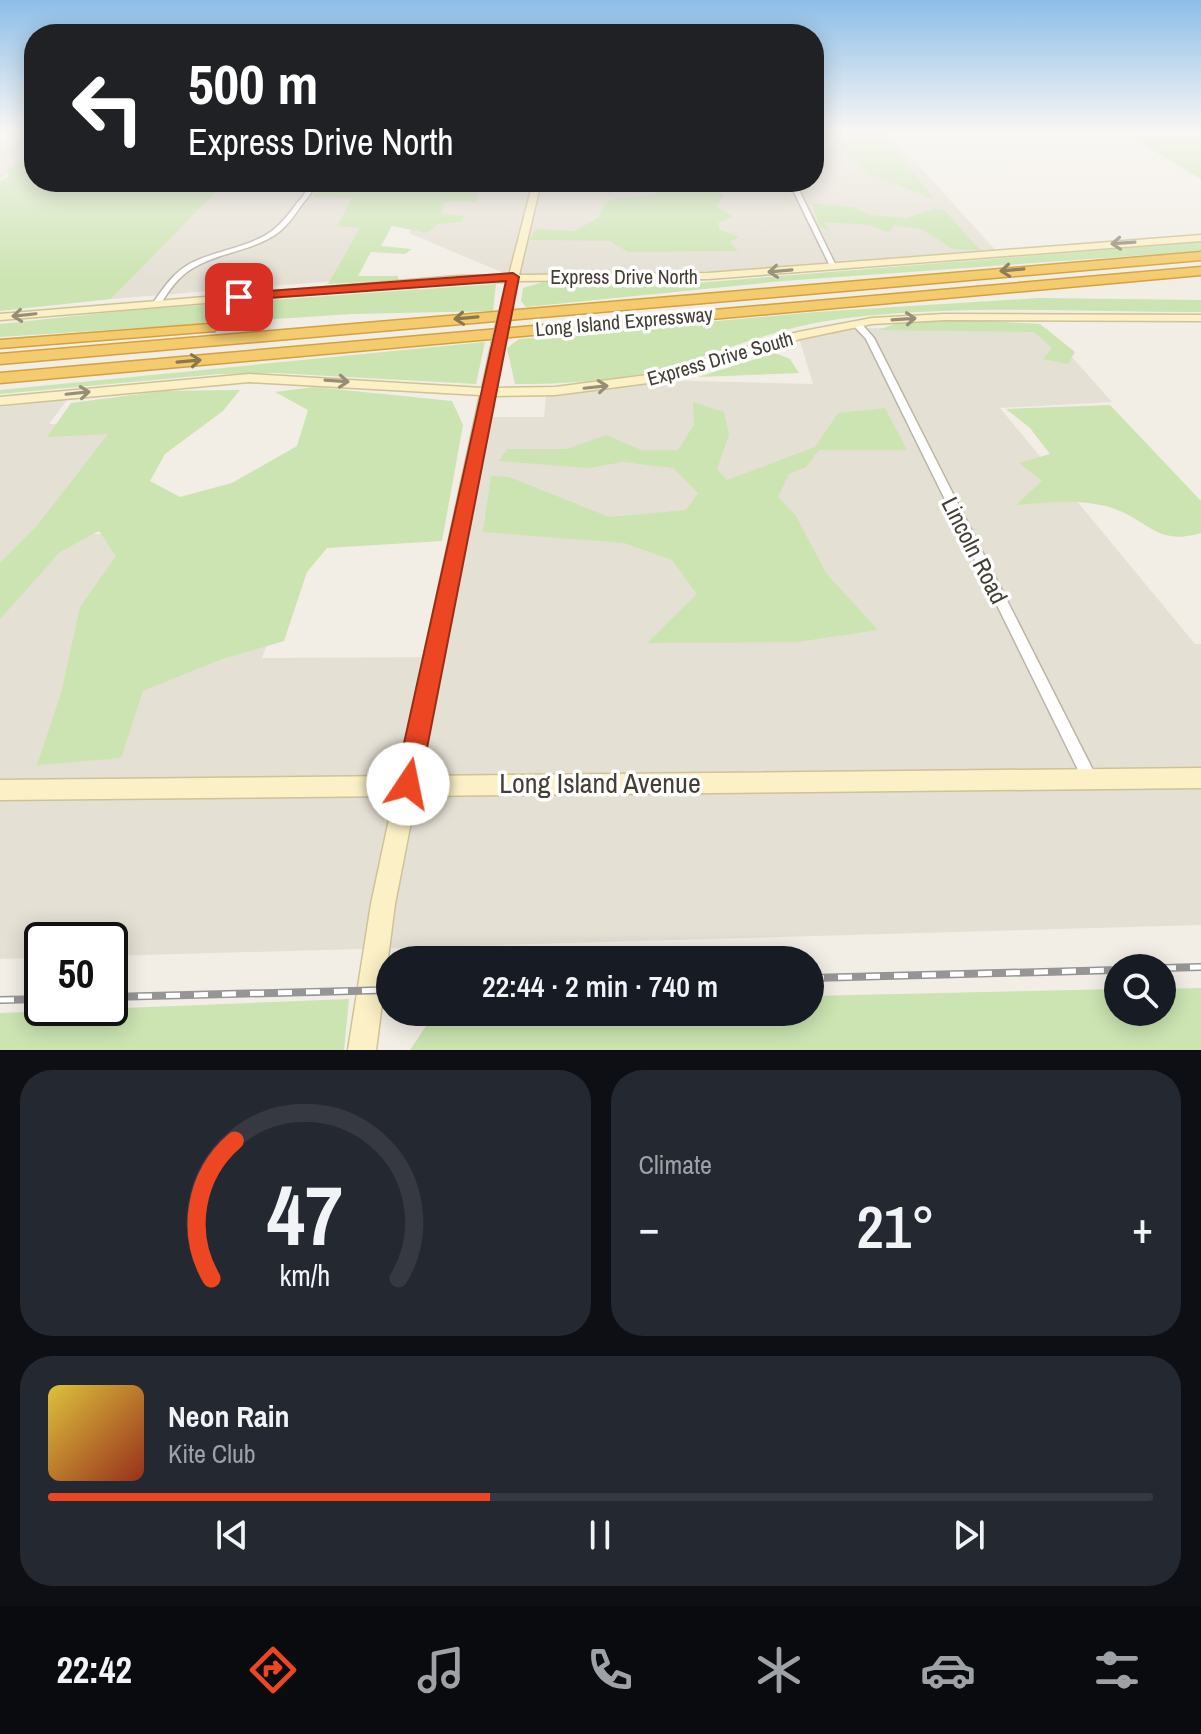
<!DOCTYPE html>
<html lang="en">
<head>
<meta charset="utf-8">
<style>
  body { margin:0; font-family:"Archivo Narrow",sans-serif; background:#242831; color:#f1f3f6; height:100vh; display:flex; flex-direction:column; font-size:30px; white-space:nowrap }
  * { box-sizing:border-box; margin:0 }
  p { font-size:26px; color:#9ea1a6 }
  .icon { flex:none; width:44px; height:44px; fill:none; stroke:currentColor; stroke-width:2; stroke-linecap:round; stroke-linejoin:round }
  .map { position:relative; height:1050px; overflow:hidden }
  .sheet { display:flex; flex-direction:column; gap:20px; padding:20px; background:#0d0f14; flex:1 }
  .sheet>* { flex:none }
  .banner { position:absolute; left:24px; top:24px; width:800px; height:168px; border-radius:32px; box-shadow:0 4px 20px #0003; background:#202124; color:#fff; overflow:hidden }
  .buttons { position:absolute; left:1104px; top:954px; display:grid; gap:16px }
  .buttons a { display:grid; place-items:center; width:72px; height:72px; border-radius:50%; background:#171b24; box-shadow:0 4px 20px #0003; font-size:40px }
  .speed { position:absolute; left:24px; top:922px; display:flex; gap:16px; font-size:40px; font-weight:700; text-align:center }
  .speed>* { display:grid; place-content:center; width:104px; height:104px; border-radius:50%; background:#171b24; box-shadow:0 4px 20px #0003; line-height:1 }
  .speed .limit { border:4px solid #111; border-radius:12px; background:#fff; color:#111 }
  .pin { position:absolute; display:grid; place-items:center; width:68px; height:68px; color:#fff; margin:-34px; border-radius:16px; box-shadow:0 4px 12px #0006 }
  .me { position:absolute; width:88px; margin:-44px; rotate:11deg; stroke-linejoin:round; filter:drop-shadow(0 0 6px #0008) }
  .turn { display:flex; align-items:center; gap:28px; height:168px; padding:0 32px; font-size:36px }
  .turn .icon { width:104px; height:104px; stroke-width:2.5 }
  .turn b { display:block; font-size:56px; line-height:68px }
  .big { font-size:60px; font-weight:600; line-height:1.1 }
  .sheet .card { flex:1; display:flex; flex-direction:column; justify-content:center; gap:12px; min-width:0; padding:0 28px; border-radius:32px; background:#242831 }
  .sheet .dial { align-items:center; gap:0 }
  .dial svg { height:208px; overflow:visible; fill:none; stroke:#363941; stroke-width:7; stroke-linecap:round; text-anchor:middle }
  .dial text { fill:#f1f3f6; stroke:none }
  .song { display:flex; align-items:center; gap:24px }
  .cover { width:96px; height:96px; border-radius:12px; background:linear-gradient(135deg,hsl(50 70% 55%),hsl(10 70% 35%)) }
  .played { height:8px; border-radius:4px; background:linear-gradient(90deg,#ec4622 40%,#363941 40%) }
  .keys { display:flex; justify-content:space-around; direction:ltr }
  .heat { display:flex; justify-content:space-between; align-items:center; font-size:44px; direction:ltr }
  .sheet .tiles { flex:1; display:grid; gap:20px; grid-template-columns:1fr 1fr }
  .card:last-child { grid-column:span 2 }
  .trip { position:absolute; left:376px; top:946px; width:448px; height:80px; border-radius:40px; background:#171b24; box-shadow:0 4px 20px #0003; font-weight:600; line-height:80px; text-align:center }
  .menu { display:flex; height:128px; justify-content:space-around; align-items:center; background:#090b0e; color:#9ea1a6 }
  .menu .icon { width:56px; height:56px }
  .menu .active { color:#ec4622 }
  .menu b { font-size:36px; color:#f1f3f6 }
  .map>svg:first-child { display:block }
  .residential { fill:#e5e0d4 }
  .green { fill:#cbe4b1 }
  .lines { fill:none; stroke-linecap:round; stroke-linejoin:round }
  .street-casing { stroke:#bcb6a9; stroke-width:3 }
  .secondary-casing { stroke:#cfc297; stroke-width:3 }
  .highway-casing { stroke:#d3a13e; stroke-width:3 }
  .street { fill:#fff; fill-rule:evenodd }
  .secondary { fill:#fbf0c6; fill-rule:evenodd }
  .highway { fill:#f4cb6e; fill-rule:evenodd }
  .rail-casing { stroke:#959595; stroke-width:8 }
  .rail { stroke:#fff; stroke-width:5; stroke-dasharray:14; stroke-linecap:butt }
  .secondary-bridge-far1-casing { stroke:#cfc297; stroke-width:12; stroke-linecap:butt }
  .secondary-bridge-casing { stroke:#cfc297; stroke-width:15; stroke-linecap:butt }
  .secondary-bridge-far1 { stroke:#fbf0c6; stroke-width:10 }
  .secondary-bridge { stroke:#fbf0c6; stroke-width:13 }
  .oneway { stroke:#968f76 }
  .oneway2 { stroke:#8a774c }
  .route { fill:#ec4622; stroke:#992e16; stroke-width:2 }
  .labels { text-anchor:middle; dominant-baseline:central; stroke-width:7; stroke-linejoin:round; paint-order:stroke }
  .far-street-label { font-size:20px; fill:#443f35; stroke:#fff }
  .street-label { font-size:24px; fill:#443f35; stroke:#fff }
  .near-street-label { font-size:28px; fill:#443f35; stroke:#fff }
</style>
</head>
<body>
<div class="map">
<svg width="1201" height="1050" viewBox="0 0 1201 1050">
  <rect width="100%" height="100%" fill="#f2eee6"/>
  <!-- residential -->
  <g class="residential">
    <polygon points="814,133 889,133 1000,255 647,285 513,277 409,233 439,182 814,182"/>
    <polygon points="0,139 34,144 22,166 0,179"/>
    <polygon points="226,182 402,182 345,280 111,299"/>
    <polygon points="842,328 1047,329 1112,402 1000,408 1195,644 1201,644 1201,925 110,956 110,940 42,940 42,958 0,959 0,407 67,400 49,424 124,424 41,534 189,534 299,558 262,658 442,657 488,417 544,417 546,395 659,380 813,384 799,338"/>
  </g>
  <!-- green -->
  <g class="green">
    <polygon points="0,133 34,133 34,182 226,182 111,299 0,311 0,181 9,176 6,170 31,159 21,143"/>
    <polygon points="867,137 884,137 934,199 867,173 835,142"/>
    <polygon points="1141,137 1201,137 1201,179 1134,139"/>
    <polygon points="320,182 473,182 476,186 477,202 445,202 441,214 464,216 462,222 438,224 427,233 392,226 381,246 412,249 405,254 371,252 358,276 398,276 398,280 328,284 360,228 337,226 352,198 313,197"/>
    <path d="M631,182h72l21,14 -8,10 17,11 -15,6 2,7 19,7 -9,5 8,9 -110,1 -18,-11 -81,-1 7,-11 39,2 24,-14c6,-30 39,-14 59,-25l-12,-8z"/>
    <polygon points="812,203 853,207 870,215 906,218 935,209 944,210 980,250 952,249 924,230 894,225 889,232 868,225 824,222 830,231 820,227"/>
    <polygon points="1201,242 1201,251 783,281 526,307 521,301 523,288 550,280 646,287"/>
    <polygon points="496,284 493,311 352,314 0,337 0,324 132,310"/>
    <path d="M1038,298l163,2v12c-117,0 -237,-8 -354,6 -60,7 -112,28 -169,47 -42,14 -119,20 -163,19l-8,-36 12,-9 297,-27z"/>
    <polygon points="962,320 1040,324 1075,352 1068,364 1043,359 1052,348 1034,332 878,330 900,322"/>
    <polygon points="485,342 476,384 275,373 219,374 0,394 0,390"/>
    <polygon points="775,353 790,359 799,373 698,377"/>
    <polygon points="314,387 452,401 463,425 442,541 327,548 307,572 284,641 222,659 143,691 121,758 37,765 61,693 80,607 116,556 99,531 60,552 0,619 0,563 36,527 108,434 47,437 71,403 163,391 240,390 223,411 165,454 150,481 180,497 232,483 297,446 308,410 275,392"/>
    <polygon points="693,402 724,412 729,435 717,469 727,480 815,447 838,413 885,408 907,450 819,450 806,467 789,474 778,497 796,516 826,573 878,630 797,642 647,643 697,594 672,560 624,543 483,532 491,476 509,477 609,517 686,510 698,493 673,468 623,462 588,468 499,461 507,449 567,449 606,435 641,450 678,450 694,425"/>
    <path d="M1110,405l91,96v32c-44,13 -52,-12 -86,-24 -31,-11 -67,-6 -99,-4l26,-24 -23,-18 31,-9 -20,-26 -24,-19z"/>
    <polygon points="1201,988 1201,1050 410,1050 430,1020 464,1012 810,1012 810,996 1118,989 1118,1012 1162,1012 1162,989"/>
    <polygon points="349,999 344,1050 0,1050 0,1013"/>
  </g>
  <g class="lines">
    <defs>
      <g id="street">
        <path d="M308,182h6c0,9 -5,14 -11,21 -7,10 -14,21 -24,29 -25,19 -60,20 -86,36 -15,9 -24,22 -33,37h-6l-1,-2c11,-16 21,-31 38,-40 26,-13 57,-15 81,-32 10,-8 18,-18 25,-28 6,-7 11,-12 11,-21z"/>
        <polygon points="789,182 795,182 836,266 835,267 830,266"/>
        <polygon points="854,322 860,322 874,338 1095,774 1097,779 1095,784 1090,786 1085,784 866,339 854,326"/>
      </g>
      <g id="secondary">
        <polygon points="533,182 541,182 519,275 708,273 1201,235 1201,241 708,279 518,281 512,303 507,306 502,303 507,282 458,282 0,320 0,314 458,276 509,275"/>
        <polygon points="945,314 1201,315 1201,321 945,320 872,324 800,339 656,382 555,395 493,396 420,776 1201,768 1201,788 416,796 395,904 376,1050 348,1050 371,904 394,796 0,800 0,780 398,776 480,395 249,382 0,405 0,397 249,374 482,388 491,346 497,342 503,346 495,388 555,387 655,374 798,332 872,318"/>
      </g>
      <g id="highway">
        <polygon points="1201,252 1201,260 0,364 0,354"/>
        <polygon points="1201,267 1201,275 0,383 0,373"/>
        <polygon points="210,324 217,328 215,331 0,348 0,340"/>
      </g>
    </defs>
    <!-- street casing -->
    <use href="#street" class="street-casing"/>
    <!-- secondary casing -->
    <use href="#secondary" class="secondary-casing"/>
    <!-- highway casing -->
    <use href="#highway" class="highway-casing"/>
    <!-- street -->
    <use href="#street" class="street"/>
    <!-- secondary -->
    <use href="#secondary" class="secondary"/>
    <!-- highway -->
    <use href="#highway" class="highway"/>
    <defs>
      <g id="rail">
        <polyline points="1162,968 1201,967"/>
        <polyline points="810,978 1118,970"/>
        <polyline points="110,997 390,990"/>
        <polyline points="0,1000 42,999"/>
      </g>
    </defs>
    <!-- rail casing -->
    <use href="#rail" class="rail-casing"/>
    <!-- rail -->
    <use href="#rail" class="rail"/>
    <defs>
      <polyline id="secondary-bridge-far1" points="504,315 507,303"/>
      <polyline id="secondary-bridge" points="497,346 505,313"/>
    </defs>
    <!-- secondary-bridge-far1 casing -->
    <use href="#secondary-bridge-far1" class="secondary-bridge-far1-casing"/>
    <!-- secondary-bridge casing -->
    <use href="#secondary-bridge" class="secondary-bridge-casing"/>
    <!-- secondary-bridge-far1 -->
    <use href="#secondary-bridge-far1" class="secondary-bridge-far1"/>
    <!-- secondary-bridge -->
    <use href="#secondary-bridge" class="secondary-bridge"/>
  </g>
  <!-- one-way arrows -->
  <defs><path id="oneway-shaft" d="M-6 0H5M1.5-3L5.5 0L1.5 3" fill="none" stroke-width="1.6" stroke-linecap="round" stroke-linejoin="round" transform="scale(2)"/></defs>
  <g class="oneway">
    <use href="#oneway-shaft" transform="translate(1123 243) rotate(176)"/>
    <use href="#oneway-shaft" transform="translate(780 271) rotate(175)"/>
    <use href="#oneway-shaft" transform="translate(24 315) rotate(174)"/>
    <use href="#oneway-shaft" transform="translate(904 319) rotate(-4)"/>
    <use href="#oneway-shaft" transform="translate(337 381) rotate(4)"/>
    <use href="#oneway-shaft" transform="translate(596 387) rotate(-6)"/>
    <use href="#oneway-shaft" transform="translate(78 393) rotate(-6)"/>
  </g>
  <g class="oneway2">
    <use href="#oneway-shaft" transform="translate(1012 270) rotate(175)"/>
    <use href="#oneway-shaft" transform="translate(466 318) rotate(175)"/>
    <use href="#oneway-shaft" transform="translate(189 361) rotate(-5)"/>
  </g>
  <!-- sky -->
  <linearGradient id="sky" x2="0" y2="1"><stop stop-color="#8dbee9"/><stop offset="0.47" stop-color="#f9f7f4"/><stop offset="1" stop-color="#f9f7f4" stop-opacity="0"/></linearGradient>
  <rect width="1201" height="280" fill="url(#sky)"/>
  <!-- route -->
  <polygon class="route" points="513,273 519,277 420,784 417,793 408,796 399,793 395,784 506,281 239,300 233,297 239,293"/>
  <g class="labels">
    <!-- far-street labels -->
    <g class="far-street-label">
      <text x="624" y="276">Express Drive North</text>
      <text transform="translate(624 321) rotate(-5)">Long Island Expressway</text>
      <text transform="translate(720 358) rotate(-16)">Express Drive South</text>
    </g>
    <!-- street labels -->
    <g class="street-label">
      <text transform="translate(975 550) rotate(63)">Lincoln Road</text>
    </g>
    <!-- near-street labels -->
    <g class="near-street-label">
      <text x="600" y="783">Long Island Avenue</text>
    </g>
  </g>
</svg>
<div class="buttons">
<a><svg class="icon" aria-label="search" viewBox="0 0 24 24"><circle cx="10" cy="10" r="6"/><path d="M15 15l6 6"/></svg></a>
</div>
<div class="speed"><div class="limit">50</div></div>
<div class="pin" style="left:239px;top:297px;background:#d93025"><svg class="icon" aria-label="arrive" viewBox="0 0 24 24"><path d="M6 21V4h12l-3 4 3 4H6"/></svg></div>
<svg class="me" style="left:408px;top:784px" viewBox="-20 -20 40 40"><circle r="19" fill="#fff"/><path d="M0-13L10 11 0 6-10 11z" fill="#ec4622"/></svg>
<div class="trip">22:44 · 2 min · 740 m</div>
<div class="banner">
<div class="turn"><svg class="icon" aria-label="left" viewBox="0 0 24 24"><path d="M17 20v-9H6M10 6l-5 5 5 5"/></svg><div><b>500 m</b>Express Drive North</div></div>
</div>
</div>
<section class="sheet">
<div class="tiles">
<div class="card dial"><svg viewBox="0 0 100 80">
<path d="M14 69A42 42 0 1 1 86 69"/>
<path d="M14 69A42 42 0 0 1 23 16" stroke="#ec4622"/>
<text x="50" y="56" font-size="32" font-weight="700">47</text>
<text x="50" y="72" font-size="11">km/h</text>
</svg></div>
<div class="card"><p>Climate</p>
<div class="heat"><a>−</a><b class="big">21°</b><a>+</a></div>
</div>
<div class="card">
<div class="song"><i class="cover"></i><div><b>Neon Rain</b><p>Kite Club</p></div></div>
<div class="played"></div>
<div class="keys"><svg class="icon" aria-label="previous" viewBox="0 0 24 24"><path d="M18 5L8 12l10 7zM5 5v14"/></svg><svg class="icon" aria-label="pause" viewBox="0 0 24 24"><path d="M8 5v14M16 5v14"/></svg><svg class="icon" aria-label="next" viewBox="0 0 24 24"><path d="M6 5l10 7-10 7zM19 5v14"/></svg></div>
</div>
</div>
</section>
<nav class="menu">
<b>22:42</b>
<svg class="icon active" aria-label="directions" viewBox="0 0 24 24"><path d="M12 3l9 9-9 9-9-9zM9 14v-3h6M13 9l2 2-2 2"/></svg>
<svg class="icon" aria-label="music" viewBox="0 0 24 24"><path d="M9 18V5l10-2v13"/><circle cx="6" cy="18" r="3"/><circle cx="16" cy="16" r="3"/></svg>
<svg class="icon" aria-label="phone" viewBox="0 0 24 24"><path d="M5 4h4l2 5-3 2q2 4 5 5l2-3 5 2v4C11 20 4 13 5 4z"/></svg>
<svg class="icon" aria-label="climate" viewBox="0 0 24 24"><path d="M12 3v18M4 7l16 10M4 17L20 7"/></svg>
<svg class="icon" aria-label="car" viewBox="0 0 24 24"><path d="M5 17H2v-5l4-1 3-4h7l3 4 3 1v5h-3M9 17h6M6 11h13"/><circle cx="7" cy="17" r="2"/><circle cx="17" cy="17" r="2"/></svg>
<svg class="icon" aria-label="filters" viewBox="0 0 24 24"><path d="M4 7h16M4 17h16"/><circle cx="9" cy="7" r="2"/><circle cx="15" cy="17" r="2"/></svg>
</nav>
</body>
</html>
